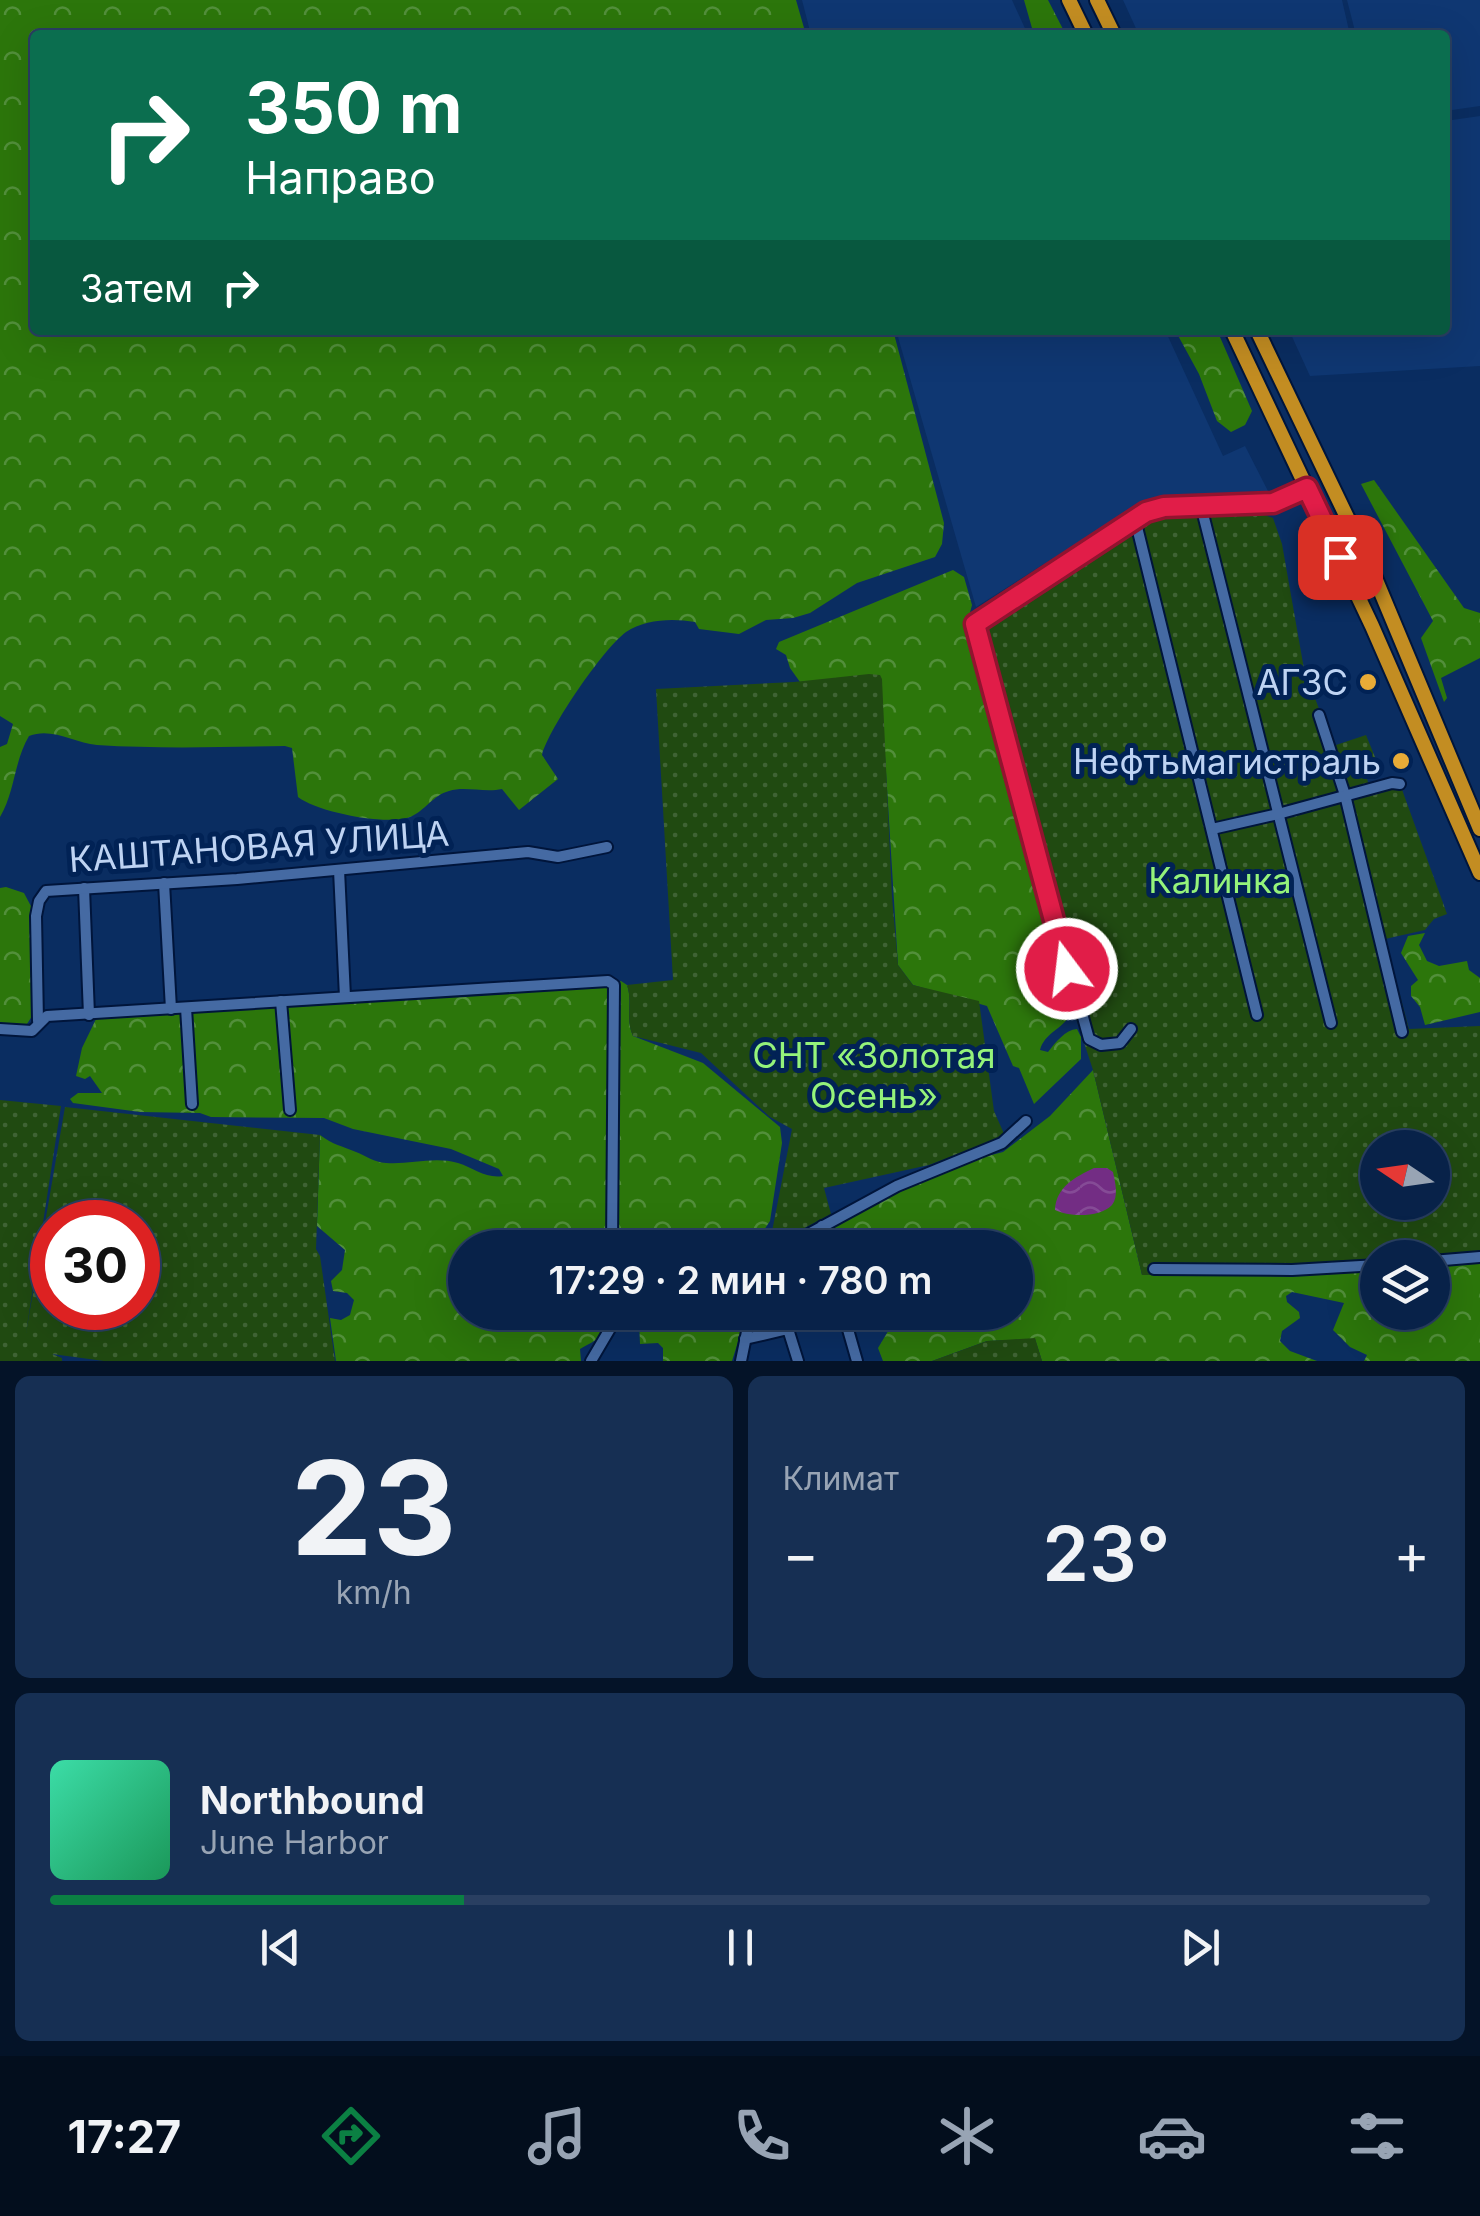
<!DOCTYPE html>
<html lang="ru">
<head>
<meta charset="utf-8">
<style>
  body { margin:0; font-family:Inter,sans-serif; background:#162f53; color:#f1f3f6; height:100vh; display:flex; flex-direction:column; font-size:38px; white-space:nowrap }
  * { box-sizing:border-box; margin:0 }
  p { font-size:32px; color:#98a4b4 }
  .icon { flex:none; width:55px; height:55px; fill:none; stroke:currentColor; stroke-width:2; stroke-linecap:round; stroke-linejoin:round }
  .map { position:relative; height:1361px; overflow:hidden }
  .side { display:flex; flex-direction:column; gap:15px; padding:15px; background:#041328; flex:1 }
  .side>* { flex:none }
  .guide { position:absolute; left:30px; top:30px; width:1420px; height:305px; border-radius:10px; box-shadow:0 10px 40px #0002,0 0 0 2px #293f61; background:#0b6e4f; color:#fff; overflow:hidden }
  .needle { width:65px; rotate:283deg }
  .buttons { position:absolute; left:1360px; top:1130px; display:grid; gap:20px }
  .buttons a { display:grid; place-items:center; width:90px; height:90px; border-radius:50%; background:#082249; box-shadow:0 10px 40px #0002,0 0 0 2px #293f61; font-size:50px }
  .speed { position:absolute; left:30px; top:1200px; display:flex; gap:20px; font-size:50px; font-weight:700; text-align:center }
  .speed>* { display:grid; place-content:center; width:130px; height:130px; border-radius:50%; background:#082249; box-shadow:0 10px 40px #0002,0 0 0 2px #293f61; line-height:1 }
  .speed .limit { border:15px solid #d22; background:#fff; color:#111 }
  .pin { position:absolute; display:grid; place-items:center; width:85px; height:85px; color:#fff; margin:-42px; border-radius:20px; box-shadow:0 5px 15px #0006 }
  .me { position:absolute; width:110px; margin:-55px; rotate:345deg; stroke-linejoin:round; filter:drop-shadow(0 0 8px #0008) }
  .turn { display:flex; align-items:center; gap:35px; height:210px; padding:0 50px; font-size:45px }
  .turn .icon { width:130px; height:130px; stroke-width:2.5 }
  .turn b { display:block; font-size:70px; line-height:85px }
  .then { display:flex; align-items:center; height:95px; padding:0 50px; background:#0003; gap:20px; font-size:38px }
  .big { font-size:75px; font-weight:600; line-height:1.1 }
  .side .tile { flex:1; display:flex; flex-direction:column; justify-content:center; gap:15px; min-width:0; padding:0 35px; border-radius:15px; background:#162f53 }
  .side .dial { align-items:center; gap:0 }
  .dial b { font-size:130px; line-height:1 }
  .song { display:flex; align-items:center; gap:30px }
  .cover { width:120px; height:120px; border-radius:15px; background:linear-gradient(135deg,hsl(160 70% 55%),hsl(150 70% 35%)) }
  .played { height:10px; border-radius:5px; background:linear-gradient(90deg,#0b8043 30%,#293f61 30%) }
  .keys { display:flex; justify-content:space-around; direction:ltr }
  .heat { display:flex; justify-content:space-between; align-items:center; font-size:55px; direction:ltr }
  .side .tiles { flex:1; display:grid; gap:15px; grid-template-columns:1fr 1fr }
  .tile:last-child { grid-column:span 2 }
  .trip { position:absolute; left:448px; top:1230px; width:585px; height:100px; border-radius:50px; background:#082249; box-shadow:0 10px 40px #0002,0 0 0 2px #293f61; font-weight:600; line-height:100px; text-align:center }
  .dock { display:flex; height:160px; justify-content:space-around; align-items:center; background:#030e1d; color:#98a4b4 }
  .dock .icon { width:70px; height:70px }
  .dock .active { color:#0b8043 }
  .dock b { font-size:45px; color:#f1f3f6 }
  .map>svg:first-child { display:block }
  .built { fill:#0f3772 }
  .forest { fill:url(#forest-crowns) }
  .garden { fill:url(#garden-dots); fill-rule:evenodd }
  .water { fill:url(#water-waves) }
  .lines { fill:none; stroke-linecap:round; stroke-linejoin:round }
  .minor-casing { stroke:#00153b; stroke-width:14 }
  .highway-casing { stroke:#00153b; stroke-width:18 }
  .minor { stroke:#456aa3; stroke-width:10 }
  .highway { stroke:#c38d22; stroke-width:14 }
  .route-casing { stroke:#92132f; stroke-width:25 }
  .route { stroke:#e11d48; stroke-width:18 }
  .poi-dot { fill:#e8ab37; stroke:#012255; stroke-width:4 }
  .labels { text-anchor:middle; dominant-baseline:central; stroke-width:10; stroke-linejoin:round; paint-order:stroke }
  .poi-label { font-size:35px; fill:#bed3f3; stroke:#012255; text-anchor:end }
  .street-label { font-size:35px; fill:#bed3f3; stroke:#012255 }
  .park-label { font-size:35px; fill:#95f37a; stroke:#012255 }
</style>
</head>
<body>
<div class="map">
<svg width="1480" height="1361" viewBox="0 0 1480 1361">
  <defs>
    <pattern id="forest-crowns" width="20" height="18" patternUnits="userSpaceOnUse" patternTransform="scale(2.5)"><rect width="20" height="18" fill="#2c760b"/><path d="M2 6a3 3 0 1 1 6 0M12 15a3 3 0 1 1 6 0" fill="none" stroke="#528f3b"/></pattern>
    <pattern id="garden-dots" width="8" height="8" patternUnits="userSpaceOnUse" patternTransform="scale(2.5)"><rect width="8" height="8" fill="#204a11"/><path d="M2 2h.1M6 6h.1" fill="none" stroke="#3f6334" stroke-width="1.8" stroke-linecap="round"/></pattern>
    <pattern id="water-waves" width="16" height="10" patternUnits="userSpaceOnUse" patternTransform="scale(2.5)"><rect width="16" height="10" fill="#732d84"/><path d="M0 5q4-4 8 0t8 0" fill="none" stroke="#854b96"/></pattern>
  </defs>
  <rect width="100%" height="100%" fill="#0a2d61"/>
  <!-- built -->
  <g class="built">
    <polygon points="802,0 1012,0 1028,35 811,35"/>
    <polygon points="1123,0 1342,0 1350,35 1139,35"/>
    <polygon points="1347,0 1480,0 1480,106 1445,111 1445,35 1356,35"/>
    <polygon points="1480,116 1480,366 1310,376 1289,330 1445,330 1445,121"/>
    <polygon points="896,330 1165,330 1223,456 1245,446 1269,493 1145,500 976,607"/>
  </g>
  <!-- forest -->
  <g class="forest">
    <path d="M0,0h796l10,35h-771v295h858l51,193 -2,21 -7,13 -78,26 -47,30 -17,5 -27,2 -27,14 -40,-5 -4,-7c-22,-4 -50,-3 -69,10 -23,17 -77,96 -84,123l16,24 -39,31 -17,-21c-17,4 -37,-3 -53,2 -16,4 -24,20 -39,26 -23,9 -93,-5 -112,-20l-6,-49 -7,-2c-63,1 -125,3 -188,-1 -23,-2 -45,-18 -68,-9 -15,25 -14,56 -29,81v-70l7,-3 6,-20 -13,-8z"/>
    <polygon points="1024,0 1048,0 1066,35 1034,35"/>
    <polygon points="1175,330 1212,330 1220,337 1252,411 1245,425 1231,432 1217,421 1199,374"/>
    <polygon points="1374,480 1464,608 1480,613 1480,658 1441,678 1447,698 1444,702 1421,638 1433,621 1361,484"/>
    <path d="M953,570l11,7 8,28 -5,19 106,385c-6,19 -28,22 -33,41l8,2c8,-10 17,-22 29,-23l4,8v22l-47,45 -15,-36 -6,-2 -26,-60 -74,-21 -15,-20 -18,-290 -80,7 -10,-14 -4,-13 -10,-6 3,-7z"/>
    <polygon points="6,887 24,893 33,910 34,1013 27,1024 0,1025 0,888"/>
    <polygon points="1425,933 1419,945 1427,961 1439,966 1467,961 1469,970 1480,978 1480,1012 1425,1025 1420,1007 1411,996 1411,986 1418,980 1401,953 1408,936"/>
    <path d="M621,981l6,4c6,17 -2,34 6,51l70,27 77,64 2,16 -12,78 -6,9 2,17 -152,1 2,-265z"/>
    <path d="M611,985l-1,262 -145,1v64l145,1c0,23 -13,26 -30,36l1,12h-245l-6,-43 11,2 9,-5 4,-15 -7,-7 -14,-2 -2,-10 11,-11 3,-20 -28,-24 3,-91c13,10 22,11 36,17 10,4 18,10 30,11 23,2 48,-7 72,0 16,5 28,16 45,13l-4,-7 -48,-20 -98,-20 -29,-11 -113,-1 -11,-4 -60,-1 -67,-9 -3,-4 8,-6h24l-12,-17 -5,3 -9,-3 6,-28 15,-31z"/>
    <polygon points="1093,1070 1142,1275 1377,1269 1378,1312 1432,1312 1433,1264 1480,1260 1480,1361 1364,1361 1367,1355 1350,1347 1333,1330 1344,1303 1292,1292 1286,1296 1287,1302 1299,1312 1300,1318 1282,1331 1280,1341 1290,1351 1317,1361 1042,1361 1035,1339 987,1341 932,1361 883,1361 878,1348 899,1313 1015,1312 1015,1248 840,1247 834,1224 957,1164 1003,1152 1050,1116"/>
    <polygon points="742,1312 741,1332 732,1361 663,1361 663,1348 658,1343 640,1344 639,1320 614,1320 614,1313"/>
  </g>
  <!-- garden -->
  <g class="garden">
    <path d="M1201,506l2,6 51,-1 19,7 9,26 22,125 29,77 33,-11 13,32 -14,5 5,17 30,-5 47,130 -13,5 -9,11 -40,9 24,90 71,-3v234l-102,-2 -1,11 -89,5 -146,1 -49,-205 -20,-61 -104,-387 162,-108 4,5 12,-8zM1378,1148h54v54h-54z"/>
    <path d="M869,674l11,1 2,4 10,218 6,68 15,20 66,16 15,110 11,25 -76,29 -105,23 7,26 -62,33 23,-118 -22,-12 -69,-64 -68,-17c-8,-16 0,-34 -6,-51l46,-5 -17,-291 138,-7z"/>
    <path d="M0,1100l61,6 -35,227 39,-226 255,28 -4,114 4,7 15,105h-231l-52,-7 10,4v3h-62zM52,1222h86v86h-86z"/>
    <polygon points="1035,1338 1042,1361 932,1361 987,1341"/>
  </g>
  <!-- water -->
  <path class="water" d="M1094,1168h13l6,4c2,10 6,24 -1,33 -12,13 -43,12 -57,5 1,-23 20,-33 39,-42z"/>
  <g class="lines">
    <defs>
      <g id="minor">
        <polyline points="1201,506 1331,1023"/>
        <polyline points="1135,519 1257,1015"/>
        <polyline points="1319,715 1345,795 1402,1032"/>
        <polyline points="1212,829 1278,814 1392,783 1400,784"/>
        <polyline points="339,870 345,997"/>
        <polyline points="164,883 171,1009"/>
        <polyline points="84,888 89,1015"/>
        <polyline points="281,1001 290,1110"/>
        <polyline points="186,1008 192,1104"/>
        <polyline points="38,1021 36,916 39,901 46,891 237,879 528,852 558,857 607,847"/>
        <polyline points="0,1029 32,1031 47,1016 608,981 614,985 612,1248"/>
        <polyline points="1131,1029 1120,1043 1101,1045 1089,1039 975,624 1147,511 1164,507 1273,503 1307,488"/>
        <polyline points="822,1226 830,1248"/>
        <polyline points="783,1248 897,1186 1002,1143 1026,1121"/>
        <polyline points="1432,1261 1480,1257"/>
        <polyline points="1154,1269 1292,1270 1378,1265"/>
        <polyline points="843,1312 857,1361"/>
        <polyline points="745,1339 788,1329 798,1361"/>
        <polyline points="591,1361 611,1327 611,1312"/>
        <polyline points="741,1361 751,1312"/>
      </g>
      <g id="highway">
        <polyline points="1069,0 1086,35"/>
        <polyline points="1097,0 1114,35"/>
        <polyline points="1232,330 1372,626 1480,873"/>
        <polyline points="1257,330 1368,561 1480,829"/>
      </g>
    </defs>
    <!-- minor casing -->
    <use href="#minor" class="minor-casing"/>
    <!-- highway casing -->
    <use href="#highway" class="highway-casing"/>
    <!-- minor -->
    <use href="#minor" class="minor"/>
    <!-- highway -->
    <use href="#highway" class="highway"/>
  </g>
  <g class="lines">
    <defs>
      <polyline id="route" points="1067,969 975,624 1146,512 1164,507 1273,503 1307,488 1340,557"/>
    </defs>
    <!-- route casing -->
    <use href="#route" class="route-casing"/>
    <!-- route -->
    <use href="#route" class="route"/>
  </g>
  <!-- markers -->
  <g class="poi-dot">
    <circle cx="1368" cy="682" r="10"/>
    <circle cx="1401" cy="761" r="10"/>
  </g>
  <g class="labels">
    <!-- poi labels -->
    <g class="poi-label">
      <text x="1348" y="682">АГЗС</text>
      <text x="1381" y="761">Нефтьмагистраль</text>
    </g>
    <!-- street labels -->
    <g class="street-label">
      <text transform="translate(259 846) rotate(-4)">КАШТАНОВАЯ УЛИЦА</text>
    </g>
    <!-- park labels -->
    <g class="park-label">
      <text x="1220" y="880">Калинка</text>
      <text x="874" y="1055">СНТ «Золотая<tspan x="874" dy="40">Осень»</tspan></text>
    </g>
  </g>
</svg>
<div class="buttons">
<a><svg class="needle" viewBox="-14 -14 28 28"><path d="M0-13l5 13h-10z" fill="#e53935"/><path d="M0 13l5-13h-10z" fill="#98a4b4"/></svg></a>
<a><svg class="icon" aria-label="layers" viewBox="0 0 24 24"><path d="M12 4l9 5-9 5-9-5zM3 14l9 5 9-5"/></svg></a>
</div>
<div class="speed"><div class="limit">30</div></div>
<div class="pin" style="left:1340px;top:557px;background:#d93025"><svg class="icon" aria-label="arrive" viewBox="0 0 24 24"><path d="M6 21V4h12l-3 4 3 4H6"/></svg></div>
<svg class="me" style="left:1067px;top:969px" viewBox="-20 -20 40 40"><circle r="17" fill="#e11d48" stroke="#fff" stroke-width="3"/><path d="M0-11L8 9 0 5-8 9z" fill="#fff"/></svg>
<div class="trip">17:29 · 2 мин · 780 m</div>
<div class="guide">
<div class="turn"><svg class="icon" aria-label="right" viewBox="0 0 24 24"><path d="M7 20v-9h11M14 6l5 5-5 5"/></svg><div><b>350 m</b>Направо</div></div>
<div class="then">Затем<svg class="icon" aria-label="right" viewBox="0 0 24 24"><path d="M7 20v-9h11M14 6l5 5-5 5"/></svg></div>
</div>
</div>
<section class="side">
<div class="tiles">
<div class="tile dial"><b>23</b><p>km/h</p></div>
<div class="tile"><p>Климат</p>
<div class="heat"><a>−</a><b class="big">23°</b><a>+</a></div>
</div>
<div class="tile">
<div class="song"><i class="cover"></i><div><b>Northbound</b><p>June Harbor</p></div></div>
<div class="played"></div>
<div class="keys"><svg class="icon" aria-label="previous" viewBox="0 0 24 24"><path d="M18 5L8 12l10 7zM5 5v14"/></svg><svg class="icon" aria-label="pause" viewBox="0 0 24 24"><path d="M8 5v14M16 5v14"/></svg><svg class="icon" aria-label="next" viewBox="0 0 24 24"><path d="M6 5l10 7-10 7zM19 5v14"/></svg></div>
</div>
</div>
</section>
<nav class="dock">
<b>17:27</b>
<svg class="icon active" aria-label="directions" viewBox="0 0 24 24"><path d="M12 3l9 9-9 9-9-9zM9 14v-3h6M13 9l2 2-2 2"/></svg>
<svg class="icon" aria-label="music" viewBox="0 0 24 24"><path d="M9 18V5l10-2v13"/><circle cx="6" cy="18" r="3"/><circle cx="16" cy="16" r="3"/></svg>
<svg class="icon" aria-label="phone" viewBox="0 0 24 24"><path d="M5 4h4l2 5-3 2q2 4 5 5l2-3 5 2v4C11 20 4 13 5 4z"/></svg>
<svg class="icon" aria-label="climate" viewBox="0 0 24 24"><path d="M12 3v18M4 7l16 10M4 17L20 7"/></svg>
<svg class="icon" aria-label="car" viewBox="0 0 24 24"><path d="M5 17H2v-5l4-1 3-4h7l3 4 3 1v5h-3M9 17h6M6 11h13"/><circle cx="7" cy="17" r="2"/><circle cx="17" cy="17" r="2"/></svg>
<svg class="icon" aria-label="filters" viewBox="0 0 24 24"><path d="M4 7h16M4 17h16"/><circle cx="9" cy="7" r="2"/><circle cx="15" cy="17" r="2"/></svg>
</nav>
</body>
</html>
